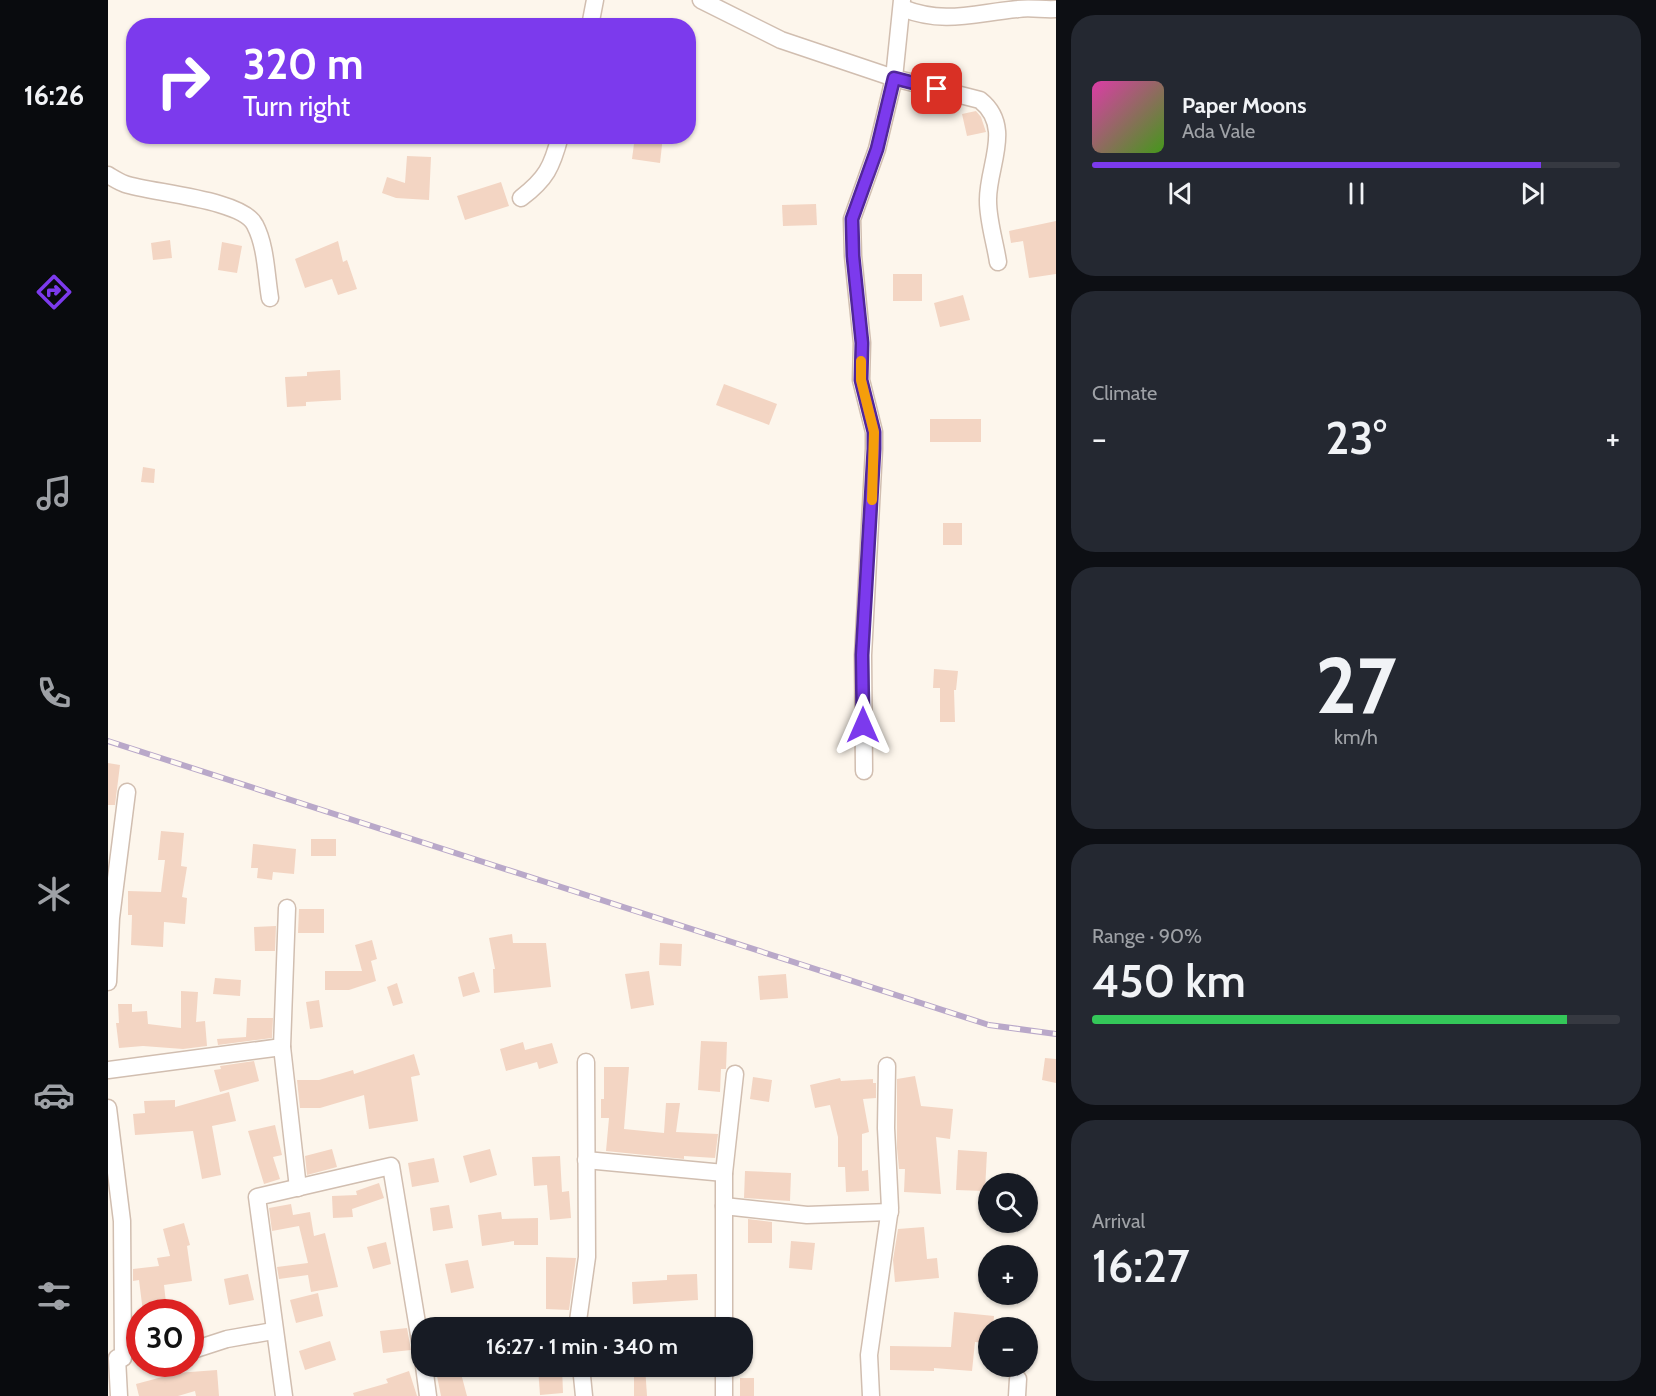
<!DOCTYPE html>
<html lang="en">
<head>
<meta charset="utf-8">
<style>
  body { margin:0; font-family:Cabin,sans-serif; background:#242831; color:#f1f3f6; height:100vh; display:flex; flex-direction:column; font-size:22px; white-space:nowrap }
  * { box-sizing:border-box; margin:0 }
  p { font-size:20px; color:#9ea1a6 }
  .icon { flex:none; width:33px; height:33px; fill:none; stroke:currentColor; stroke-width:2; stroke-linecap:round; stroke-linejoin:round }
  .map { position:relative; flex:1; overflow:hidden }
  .drawer { display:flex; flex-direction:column; gap:15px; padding:15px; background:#0d0f14; width:600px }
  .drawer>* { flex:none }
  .top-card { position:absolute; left:18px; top:18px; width:570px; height:126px; border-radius:24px; box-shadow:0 2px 4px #0004; background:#7c3aed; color:#fff; overflow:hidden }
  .fabs { position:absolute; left:870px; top:1173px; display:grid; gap:12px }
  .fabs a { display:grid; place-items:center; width:60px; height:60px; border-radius:50%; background:#171b24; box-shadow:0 2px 4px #0004; font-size:30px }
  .speed { position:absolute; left:18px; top:1299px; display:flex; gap:12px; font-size:30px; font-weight:700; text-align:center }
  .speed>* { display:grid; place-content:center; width:78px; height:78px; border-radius:50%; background:#171b24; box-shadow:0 2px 4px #0004; line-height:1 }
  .speed .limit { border:9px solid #d22; background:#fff; color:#111 }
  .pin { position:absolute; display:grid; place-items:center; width:51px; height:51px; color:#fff; margin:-26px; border-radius:12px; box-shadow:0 3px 9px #0006 }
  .me { position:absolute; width:66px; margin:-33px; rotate:0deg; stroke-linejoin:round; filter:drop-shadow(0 0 4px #0008) }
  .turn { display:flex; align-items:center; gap:21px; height:126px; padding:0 18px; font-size:27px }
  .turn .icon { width:78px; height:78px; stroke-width:2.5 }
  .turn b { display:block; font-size:42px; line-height:51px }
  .big { font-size:45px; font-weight:600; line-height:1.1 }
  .drawer .widget { flex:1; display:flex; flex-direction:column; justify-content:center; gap:9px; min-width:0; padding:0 21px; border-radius:24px; background:#242831 }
  .drawer .dial { align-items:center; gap:0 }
  .dial b { font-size:78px; line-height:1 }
  .song { display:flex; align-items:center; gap:18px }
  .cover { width:72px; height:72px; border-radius:9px; background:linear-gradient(135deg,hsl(320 70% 55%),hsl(100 70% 35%)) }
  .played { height:6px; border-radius:3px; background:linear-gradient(90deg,#7c3aed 85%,#363941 85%) }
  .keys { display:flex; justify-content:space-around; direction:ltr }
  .heat { display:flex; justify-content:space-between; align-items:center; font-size:33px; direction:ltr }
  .charge { height:9px; border-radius:4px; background:linear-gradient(90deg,#34c759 90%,#363941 0) }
  .trip { position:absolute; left:303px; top:1317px; width:342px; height:60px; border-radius:24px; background:#171b24; box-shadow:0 2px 4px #0004; font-weight:600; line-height:60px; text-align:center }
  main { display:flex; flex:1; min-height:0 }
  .tabs { display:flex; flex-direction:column; width:108px; justify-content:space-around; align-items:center; background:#090b0e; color:#9ea1a6 }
  .tabs .icon { width:42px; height:42px }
  .tabs .selected { color:#7c3aed }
  .tabs b { font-size:27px; color:#f1f3f6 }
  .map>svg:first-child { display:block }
  .building { fill:#f3d5c3 }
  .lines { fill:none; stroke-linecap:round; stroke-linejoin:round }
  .minor-casing { stroke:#d1beb0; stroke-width:19 }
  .minor { stroke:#fff; stroke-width:16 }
  .rail-casing { stroke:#b9a8c9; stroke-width:6 }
  .rail { stroke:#fffaf3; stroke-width:4; stroke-dasharray:11; stroke-linecap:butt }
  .route-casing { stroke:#51269a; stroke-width:15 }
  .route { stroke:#7c3aed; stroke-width:10 }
  .slow { stroke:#f59e0b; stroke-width:10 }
</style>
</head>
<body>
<main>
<nav class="tabs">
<b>16:26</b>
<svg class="icon selected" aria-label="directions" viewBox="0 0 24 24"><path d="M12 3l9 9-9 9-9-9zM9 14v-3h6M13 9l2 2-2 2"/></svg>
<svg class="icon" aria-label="music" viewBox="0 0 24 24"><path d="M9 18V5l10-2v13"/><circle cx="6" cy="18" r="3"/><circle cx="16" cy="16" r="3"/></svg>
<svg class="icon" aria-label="phone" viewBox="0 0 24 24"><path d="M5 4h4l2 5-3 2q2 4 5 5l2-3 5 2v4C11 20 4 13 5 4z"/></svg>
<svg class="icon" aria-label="climate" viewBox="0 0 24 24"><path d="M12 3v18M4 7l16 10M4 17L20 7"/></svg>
<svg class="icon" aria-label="car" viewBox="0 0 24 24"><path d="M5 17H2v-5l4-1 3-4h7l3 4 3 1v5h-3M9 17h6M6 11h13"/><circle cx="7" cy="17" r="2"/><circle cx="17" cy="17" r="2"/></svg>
<svg class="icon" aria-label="filters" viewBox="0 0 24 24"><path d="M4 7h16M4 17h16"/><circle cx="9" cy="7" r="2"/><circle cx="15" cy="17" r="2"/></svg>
</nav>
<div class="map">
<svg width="948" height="1396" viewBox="0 0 948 1396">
  <rect width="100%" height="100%" fill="#fdf6ec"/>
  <!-- building -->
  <g class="building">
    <polygon points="868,111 873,117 878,132 859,136 854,114"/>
    <polygon points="527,136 555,136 552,163 524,159"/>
    <polygon points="299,156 323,157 321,200 288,198 274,193 279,177 297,183"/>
    <polygon points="393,182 401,206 357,220 349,196"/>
    <polygon points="708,204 709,225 675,226 674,205"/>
    <polygon points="948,221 948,274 921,278 915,241 903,243 901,231"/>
    <polygon points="62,240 64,258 45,260 43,243"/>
    <polygon points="230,241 235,262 239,260 249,289 230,295 224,279 197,288 187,259"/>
    <polygon points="114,242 134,246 129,273 110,270"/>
    <rect x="785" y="274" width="29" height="27"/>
    <polygon points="855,295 862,320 832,327 826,303"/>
    <polygon points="232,370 233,400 198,402 198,406 179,407 177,377 199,376 199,372"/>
    <polygon points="616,384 669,404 661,425 608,405"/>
    <rect x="822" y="419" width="51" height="23"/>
    <polygon points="35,467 47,469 46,483 33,482"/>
    <rect x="835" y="523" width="19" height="22"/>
    <polygon points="826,669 850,671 848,690 846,690 847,722 832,722 832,688 825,688"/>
    <polygon points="0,763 12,765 7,805 0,805"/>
    <polygon points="53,831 76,833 73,866 79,867 74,897 79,898 77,924 56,922 55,947 23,945 24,915 20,915 20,891 53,892 57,860 50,860"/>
    <rect x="203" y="839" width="25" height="17"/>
    <polygon points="145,844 188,849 186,874 165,872 164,880 149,878 150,868 143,868"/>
    <polygon points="191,909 216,909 216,933 190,933"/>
    <polygon points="168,926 167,951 147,951 146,927"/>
    <polygon points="404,934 405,943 438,943 443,987 386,993 385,969 387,969 381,938"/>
    <polygon points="264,940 269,959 263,961 268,981 241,990 217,990 217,971 254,971 247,945"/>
    <polygon points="552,943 574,944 573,966 551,965"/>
    <polygon points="541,971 546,1005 523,1009 517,974"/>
    <polygon points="366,972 372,992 355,997 350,977"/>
    <polygon points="678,974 680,998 652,1000 650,976"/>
    <polygon points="107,978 133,980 132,996 105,994"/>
    <polygon points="289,983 295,1003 285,1006 279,987"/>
    <polygon points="73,991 90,992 88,1022 97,1021 99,1046 75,1049 35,1046 11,1048 8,1023 11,1023 10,1004 24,1004 24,1012 39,1011 40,1024 73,1028"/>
    <polygon points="211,1000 215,1027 202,1029 198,1002"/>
    <polygon points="139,1018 165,1018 164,1038 110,1045 109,1039 138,1037"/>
    <polygon points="593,1041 619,1042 618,1069 613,1069 612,1092 590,1090"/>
    <polygon points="415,1042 417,1050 444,1043 450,1063 431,1069 429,1062 398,1071 392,1049"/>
    <polygon points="306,1054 312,1075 303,1077 310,1121 261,1129 256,1095 212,1108 192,1108 189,1080 211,1080 245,1070 246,1074"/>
    <polygon points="937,1058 948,1059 948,1083 934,1080"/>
    <polygon points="146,1061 151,1081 112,1092 106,1070 113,1069 112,1066"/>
    <polygon points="496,1067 521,1067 516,1129 556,1133 558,1103 572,1103 568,1132 610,1134 607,1158 576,1156 576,1159 498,1151 501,1118 493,1118 493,1099 496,1099"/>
    <polygon points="807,1076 813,1106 845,1109 842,1139 828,1137 833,1194 796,1192 797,1169 791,1169 789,1148 789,1079"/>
    <polygon points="645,1077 664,1080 661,1102 642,1099"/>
    <polygon points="732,1078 733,1081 765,1079 765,1083 768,1083 768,1098 755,1099 761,1132 754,1134 754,1171 760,1170 761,1191 738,1192 737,1167 730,1167 730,1137 722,1105 707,1108 702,1085"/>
    <polygon points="121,1092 128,1121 104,1126 113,1175 94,1179 85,1131 27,1135 25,1114 37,1113 36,1101 67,1100 67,1107"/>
    <polygon points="167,1125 174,1155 165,1157 172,1179 156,1184 140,1131"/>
    <polygon points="224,1149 229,1167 199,1175 197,1156"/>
    <polygon points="382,1149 389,1175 362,1183 355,1156"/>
    <polygon points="850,1150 879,1152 877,1191 848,1190"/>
    <polygon points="452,1156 454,1192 461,1191 463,1218 442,1220 439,1185 426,1186 424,1157"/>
    <polygon points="326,1158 331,1182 304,1187 300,1163"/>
    <polygon points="637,1171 683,1173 682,1201 636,1198"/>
    <polygon points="271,1183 276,1198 244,1209 245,1217 225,1218 224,1196 249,1195 248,1191"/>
    <polygon points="183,1204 185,1215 202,1212 206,1236 217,1233 230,1287 203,1292 200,1275 171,1279 169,1267 200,1263 191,1226 164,1231 161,1208"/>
    <polygon points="341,1205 345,1228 325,1231 322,1208"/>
    <polygon points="393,1212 394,1219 430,1218 430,1245 406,1245 406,1241 374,1246 370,1215"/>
    <polygon points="640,1219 664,1222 664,1243 640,1243"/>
    <polygon points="76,1223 82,1245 79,1246 84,1281 56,1285 59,1312 35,1312 31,1280 25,1281 25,1269 51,1266 49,1258 62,1256 55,1229"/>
    <polygon points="816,1227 819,1259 829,1258 831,1278 787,1282 785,1260 790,1229"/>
    <polygon points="683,1241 707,1243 704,1270 681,1268"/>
    <polygon points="278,1242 283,1264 265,1269 259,1247"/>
    <polygon points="438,1257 468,1258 461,1310 438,1309"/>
    <polygon points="360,1260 366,1288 343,1293 337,1264"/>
    <polygon points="140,1274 146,1300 121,1305 116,1279"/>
    <polygon points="589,1274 590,1300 525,1304 524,1282 559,1280 559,1275"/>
    <polygon points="210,1293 215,1316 188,1323 182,1300"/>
    <polygon points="846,1312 886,1316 885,1328 880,1328 879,1343 867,1342 864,1371 826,1368 826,1371 782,1370 782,1346 843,1347"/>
    <polygon points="299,1328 303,1350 275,1353 272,1331"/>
    <polygon points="222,1341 228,1360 197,1370 191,1351"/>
    <polygon points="327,1366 351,1366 359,1396 333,1396"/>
    <polygon points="526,1366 537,1366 539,1396 526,1396"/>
    <polygon points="454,1367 455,1393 432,1395 430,1368"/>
    <polygon points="109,1370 111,1396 88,1396 87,1391 70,1396 31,1396 28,1384 69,1373"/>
    <polygon points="301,1371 309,1396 246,1396 245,1393 280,1383 278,1379"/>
    <rect x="632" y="1378" width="14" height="18"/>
  </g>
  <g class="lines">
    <defs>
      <g id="minor">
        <path d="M593,0l80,40 113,38 86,22c34,27 7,67 8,101 0,20 7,41 10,61"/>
        <path d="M794,8c43,17 72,5 116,1 12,-2 26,1 38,0"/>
        <polyline points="482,26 487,0"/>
        <path d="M0,175c5,3 11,7 17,9 26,9 118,15 130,41 11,21 11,49 15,73"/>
        <path d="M413,198c25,-19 31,-31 39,-62"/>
        <polyline points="756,771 755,655 766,449 766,432 753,380 754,343 745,256 744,219 769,149 786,78 794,0"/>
        <polyline points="179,908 174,1047 190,1188"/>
        <polyline points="0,982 3,918 19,792"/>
        <polyline points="0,1070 174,1047"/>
        <polyline points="0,1108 14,1221 15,1358"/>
        <polyline points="478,1160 616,1173"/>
        <polyline points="616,1206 699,1215 782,1212"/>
        <polyline points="469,1328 479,1257 478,1062"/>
        <polyline points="616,1328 616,1173 627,1074"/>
        <polyline points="82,1351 119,1339 165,1331"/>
        <polyline points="9,1358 11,1396"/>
        <polyline points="316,1366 320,1396"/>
        <polyline points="473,1366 476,1396"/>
        <polyline points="176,1396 149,1197 283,1166 314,1353"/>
        <polyline points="616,1396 616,1366"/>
        <polyline points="763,1396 761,1355 782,1208 778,1128 779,1066"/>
        <polyline points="909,1396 910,1379"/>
      </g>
    </defs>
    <!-- minor casing -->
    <use href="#minor" class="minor-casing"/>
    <!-- minor -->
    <use href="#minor" class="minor"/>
    <defs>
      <polyline id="rail" points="0,741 881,1025 948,1034"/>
    </defs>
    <!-- rail casing -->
    <use href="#rail" class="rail-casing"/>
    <!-- rail -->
    <use href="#rail" class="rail"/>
  </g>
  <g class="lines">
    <defs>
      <polyline id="route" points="755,725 754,655 766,449 766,432 753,380 754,343 745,256 744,219 769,149 786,78 829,89"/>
    </defs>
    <!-- route casing -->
    <use href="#route" class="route-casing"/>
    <!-- route -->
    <use href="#route" class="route"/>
    <!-- slow -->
    <polyline class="slow" points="753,361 753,380 766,432 764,500"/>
  </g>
</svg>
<div class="fabs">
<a><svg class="icon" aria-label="search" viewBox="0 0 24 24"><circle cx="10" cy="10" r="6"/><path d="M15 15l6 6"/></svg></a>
<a>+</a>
<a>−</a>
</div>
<div class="speed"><div class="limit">30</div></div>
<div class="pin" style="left:829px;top:89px;background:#d93025"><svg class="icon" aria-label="arrive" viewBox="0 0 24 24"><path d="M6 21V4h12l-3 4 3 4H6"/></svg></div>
<svg class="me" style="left:755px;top:725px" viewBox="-20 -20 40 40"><path d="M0-17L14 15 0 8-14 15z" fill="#7c3aed" stroke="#fff" stroke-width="4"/></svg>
<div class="trip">16:27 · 1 min · 340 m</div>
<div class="top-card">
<div class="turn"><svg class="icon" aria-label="right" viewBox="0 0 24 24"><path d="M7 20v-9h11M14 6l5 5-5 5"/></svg><div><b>320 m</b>Turn right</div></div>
</div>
</div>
<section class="drawer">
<div class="widget">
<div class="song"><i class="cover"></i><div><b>Paper Moons</b><p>Ada Vale</p></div></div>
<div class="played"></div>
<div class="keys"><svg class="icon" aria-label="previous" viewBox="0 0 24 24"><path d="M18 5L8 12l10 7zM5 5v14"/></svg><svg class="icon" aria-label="pause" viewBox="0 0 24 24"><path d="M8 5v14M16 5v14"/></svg><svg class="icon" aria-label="next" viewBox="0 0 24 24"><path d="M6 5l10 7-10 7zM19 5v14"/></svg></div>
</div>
<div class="widget"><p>Climate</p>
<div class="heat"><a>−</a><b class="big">23°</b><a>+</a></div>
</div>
<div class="widget dial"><b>27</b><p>km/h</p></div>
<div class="widget"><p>Range · 90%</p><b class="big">450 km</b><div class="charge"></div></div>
<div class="widget"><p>Arrival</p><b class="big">16:27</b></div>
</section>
</main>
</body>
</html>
